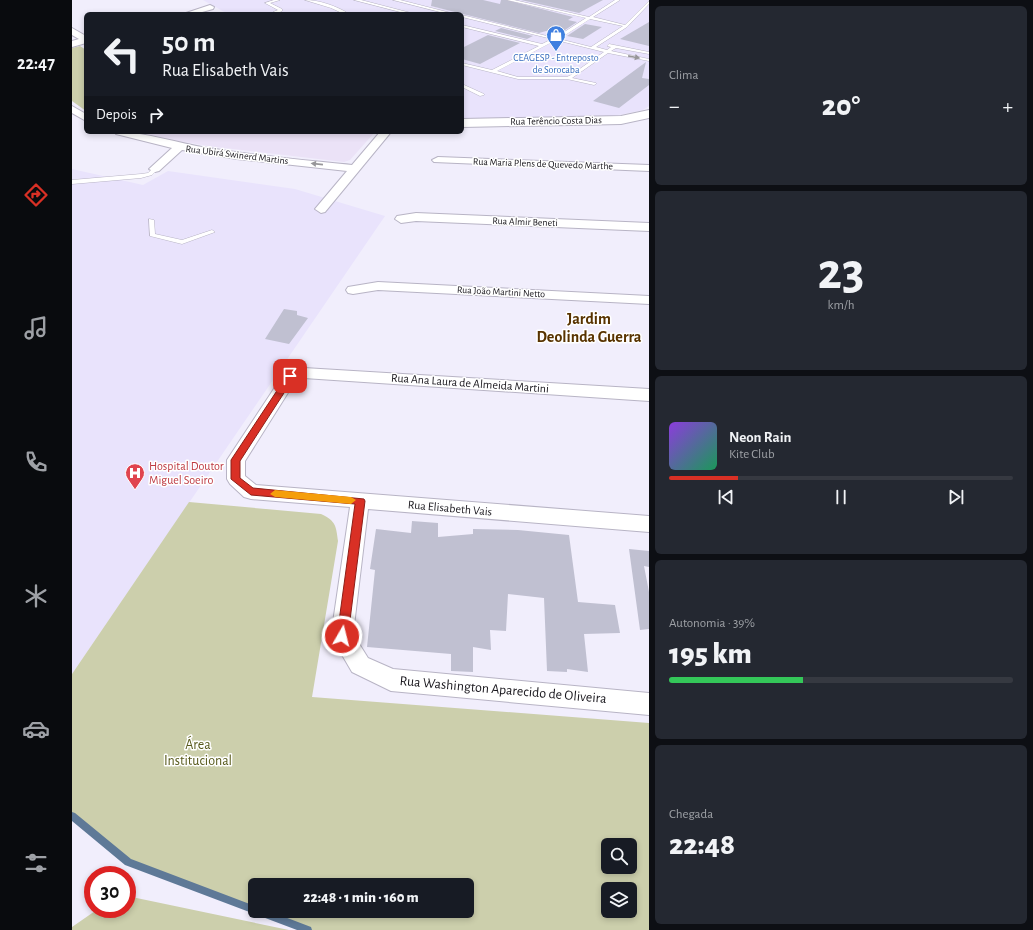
<!DOCTYPE html>
<html lang="pt">
<head>
<meta charset="utf-8">
<style>
  body { margin:0; font-family:"Alegreya Sans",sans-serif; background:#242831; color:#f1f3f6; height:100vh; display:flex; flex-direction:column; font-size:15px; white-space:nowrap }
  * { box-sizing:border-box; margin:0 }
  p { font-size:13px; color:#9ea1a6 }
  .icon { flex:none; width:22px; height:22px; fill:none; stroke:currentColor; stroke-width:2; stroke-linecap:round; stroke-linejoin:round }
  .map { position:relative; flex:1; overflow:hidden }
  .drawer { display:flex; flex-direction:column; gap:6px; padding:6px; background:#0d0f14; width:384px }
  .drawer>* { flex:none }
  .guide { position:absolute; left:12px; top:12px; width:380px; height:122px; border-radius:6px; box-shadow:0 2px 6px #0003; background:#171b24; color:#f1f3f6; overflow:hidden }
  .fabs { position:absolute; left:529px; top:838px; display:grid; gap:8px }
  .fabs a { display:grid; place-items:center; width:36px; height:36px; border-radius:6px; background:#171b24; box-shadow:0 2px 6px #0003; font-size:20px }
  .speed { position:absolute; left:12px; top:866px; display:flex; gap:8px; font-size:20px; font-weight:700; text-align:center }
  .speed>* { display:grid; place-content:center; width:52px; height:52px; border-radius:50%; background:#171b24; box-shadow:0 2px 6px #0003; line-height:1 }
  .speed .limit { border:6px solid #d22; background:#fff; color:#111 }
  .pin { position:absolute; display:grid; place-items:center; width:34px; height:34px; color:#fff; margin:-17px; border-radius:8px; box-shadow:0 2px 6px #0006 }
  .me { position:absolute; width:44px; margin:-22px; rotate:8deg; stroke-linejoin:round; filter:drop-shadow(0 0 3px #0008) }
  .turn { display:flex; align-items:center; gap:14px; height:84px; padding:0 12px; font-size:18px }
  .turn .icon { width:52px; height:52px; stroke-width:2.5 }
  .turn b { display:block; font-size:28px; line-height:34px }
  .then { display:flex; align-items:center; height:38px; padding:0 12px; background:#0003; gap:8px; font-size:15px }
  .big { font-size:30px; font-weight:800; line-height:1.1 }
  .drawer .tile { flex:1; display:flex; flex-direction:column; justify-content:center; gap:6px; min-width:0; padding:0 14px; border-radius:6px; background:#242831 }
  .drawer .dial { align-items:center; gap:0 }
  .dial b { font-size:52px; line-height:1 }
  .song { display:flex; align-items:center; gap:12px }
  .cover { width:48px; height:48px; border-radius:6px; background:linear-gradient(135deg,hsl(270 70% 55%),hsl(150 70% 35%)) }
  .played { height:4px; border-radius:2px; background:linear-gradient(90deg,#d93025 20%,#363941 20%) }
  .keys { display:flex; justify-content:space-around; direction:ltr }
  .heat { display:flex; justify-content:space-between; align-items:center; font-size:22px; direction:ltr }
  .charge { height:6px; border-radius:3px; background:linear-gradient(90deg,#34c759 39%,#363941 0) }
  .trip { position:absolute; left:176px; top:878px; width:226px; height:40px; border-radius:6px; background:#171b24; box-shadow:0 2px 6px #0003; font-weight:800; line-height:40px; text-align:center }
  main { display:flex; flex:1; min-height:0 }
  .tabs { display:flex; flex-direction:column; width:72px; justify-content:space-around; align-items:center; background:#090b0e; color:#9ea1a6 }
  .tabs .icon { width:28px; height:28px }
  .tabs .on { color:#d93025 }
  .tabs b { font-size:18px; color:#f1f3f6 }
  .map>svg:first-child { display:block }
  .built { fill:#e9e3fc }
  .education { fill:#ebe2f7 }
  .green { fill:#cccfac; fill-rule:evenodd }
  .lines { fill:none; stroke-linecap:round; stroke-linejoin:round }
  .stream { fill:#5e7997; fill-rule:evenodd }
  .building { fill:#c0c0d1 }
  .service-casing { stroke:#b8b4c5; stroke-width:1 }
  .minor-casing { stroke:#b8b4c5; stroke-width:2 }
  .tertiary-casing { stroke:#b8b4c5; stroke-width:2 }
  .service { fill:#fff; fill-rule:evenodd }
  .minor { fill:#fff; fill-rule:evenodd }
  .tertiary { fill:#fff; fill-rule:evenodd }
  .oneway { fill:#979699 }
  .route { fill:#d93025; stroke:#8d1f18 }
  .slow { fill:#f59e0b }
  .labels { text-anchor:middle; dominant-baseline:central; stroke-width:3; stroke-linejoin:round; paint-order:stroke }
  .far-shop-label { font-size:10px; fill:#366cbe; stroke:#fff }
  .far-street-label { font-size:10px; fill:#18161c; stroke:#fff }
  .street-label { font-size:12px; fill:#18161c; stroke:#fff }
  .health-label { font-size:12px; fill:#be3a42; stroke:#fff; text-anchor:start }
  .near-street-label { font-size:14px; fill:#18161c; stroke:#fff }
  .near-park-label { font-size:14px; fill:#57591b; stroke:#fff }
  .district-label { font-size:16px; font-weight:bold; fill:#583300; stroke:#fff }
</style>
</head>
<body>
<main>
<nav class="tabs">
<b>22:47</b>
<svg class="icon on" aria-label="directions" viewBox="0 0 24 24"><path d="M12 3l9 9-9 9-9-9zM9 14v-3h6M13 9l2 2-2 2"/></svg>
<svg class="icon" aria-label="music" viewBox="0 0 24 24"><path d="M9 18V5l10-2v13"/><circle cx="6" cy="18" r="3"/><circle cx="16" cy="16" r="3"/></svg>
<svg class="icon" aria-label="phone" viewBox="0 0 24 24"><path d="M5 4h4l2 5-3 2q2 4 5 5l2-3 5 2v4C11 20 4 13 5 4z"/></svg>
<svg class="icon" aria-label="climate" viewBox="0 0 24 24"><path d="M12 3v18M4 7l16 10M4 17L20 7"/></svg>
<svg class="icon" aria-label="car" viewBox="0 0 24 24"><path d="M5 17H2v-5l4-1 3-4h7l3 4 3 1v5h-3M9 17h6M6 11h13"/><circle cx="7" cy="17" r="2"/><circle cx="17" cy="17" r="2"/></svg>
<svg class="icon" aria-label="filters" viewBox="0 0 24 24"><path d="M4 7h16M4 17h16"/><circle cx="9" cy="7" r="2"/><circle cx="15" cy="17" r="2"/></svg>
</nav>
<div class="map">
<svg width="577" height="930" viewBox="0 0 577 930">
  <rect width="100%" height="100%" fill="#f1eefc"/>
  <!-- built -->
  <g class="built">
    <polygon points="131,0 577,0 577,106 571,110 552,114 529,118 390,120 390,14 156,14"/>
    <polygon points="0,169 71,185 96,171 223,189 313,216 0,674"/>
  </g>
  <!-- education -->
  <polygon class="education" points="68,132 303,132 278,160 272,162 136,146 95,139"/>
  <!-- green -->
  <g class="green">
    <polygon points="8,46 14,50 14,111 0,101 0,48"/>
    <path d="M117,502l132,12c15,7 15,12 17,27l-26,156 337,26v207h-341l-50,-19h209v-26h-212v25l-127,-48 -56,-46v-142zM536,845h22v22h-22zM536,889h22v22h-22z"/>
    <polygon points="55,896 217,930 0,930 0,927 26,909 55,909"/>
  </g>
  <g class="lines">
    <!-- stream -->
    <polygon class="stream" points="0,812 3,813 59,859 183,906 183,911 197,911 239,927 240,930 225,930 53,865 0,821"/>
  </g>
  <!-- building -->
  <g class="building">
    <polygon points="360,0 411,0 428,4 429,0 434,0 501,17 496,20 505,22 487,34 474,31 467,33 359,6"/>
    <polygon points="449,0 531,0 507,13"/>
    <polygon points="577,22 577,46 548,39"/>
    <polygon points="513,24 530,27 511,39 495,36"/>
    <polygon points="429,28 461,36 455,39 423,31"/>
    <polygon points="416,35 448,43 408,64 390,59 390,48"/>
    <polygon points="574,62 570,78 577,79 577,85 547,108 521,101"/>
    <polygon points="212,309 225,311 225,315 236,318 217,344 193,339"/>
    <polygon points="340,521 366,523 366,537 401,534 401,529 446,530 497,535 506,602 543,605 548,633 512,634 516,672 495,669 495,672 475,671 472,598 436,594 434,631 418,630 419,650 401,647 401,672 379,671 379,654 295,647 303,570 298,569 304,529 339,533"/>
    <polygon points="557,549 577,551 577,567 572,566 577,592 577,629 568,630"/>
  </g>
  <g class="lines">
    <defs>
      <g id="service">
        <polygon points="202,0 208,0 198,3 210,9 210,11 206,13 207,14 201,14 201,12 206,10 193,3"/>
        <path d="M233,0c14,0 32,6 44,14h-5l-13,-6z"/>
        <polygon points="282,0 289,0 343,14 336,14"/>
        <polygon points="321,0 328,0 383,14 376,14"/>
        <path d="M435,0h7l75,17 26,-17h5l-27,17 32,8 24,-24v3l-22,23 -31,20 11,3 4,-3 -4,-1 2,-2 40,8v2l-33,-6 -5,3 38,8v2l-41,-8 -36,25 24,5v1l-2,1 -27,-6h-49l-56,-14v-2l30,7 47,-24 -77,-19v-2l80,19 10,-5 -90,-22v-2l93,23 31,-20zM518,19l33,7 -32,21 -32,-8zM484,40l48,12 -33,23 -4,2h-49l-21,-6z"/>
        <polygon points="390,84 412,94 412,95 408,96 390,87"/>
        <polygon points="81,168 86,169 80,175 69,178 0,184 0,180 69,174 76,173"/>
        <polygon points="77,219 82,220 83,234 110,240 140,230 143,232 110,244 78,236"/>
      </g>
      <g id="minor">
        <polygon points="138,5 142,7 141,9 123,14 111,14"/>
        <polygon points="14,37 14,43 0,47 0,41"/>
        <polygon points="0,106 14,114 14,121 0,113"/>
        <path d="M43,132c31,0 62,11 93,16 48,8 96,12 144,17l28,-33h11l-66,80 -4,1 -6,-4 32,-38 -110,-12 -55,-9 -23,21 -4,1 -6,-3 23,-21 -56,-14z"/>
        <polygon points="366,157 577,165 577,171 362,162 360,160"/>
        <polygon points="344,213 577,223 577,231 344,221 329,223 323,219 325,216"/>
        <polygon points="306,282 577,296 577,304 306,290 281,294 276,293 274,290 276,287"/>
        <polygon points="232,368 577,389 577,401 232,378 224,380 173,461 173,476 184,485 577,516 577,532 296,509 281,634 296,658 321,669 577,693 577,715 319,691 280,672 259,636 278,507 179,499 172,497 158,484 155,479 155,460 213,372"/>
      </g>
      <g id="tertiary">
        <polygon points="0,28 14,36 14,43 0,35"/>
        <polygon points="577,110 577,118 549,124 390,127 390,119 549,116"/>
      </g>
    </defs>
    <!-- service casing -->
    <use href="#service" class="service-casing"/>
    <!-- minor casing -->
    <use href="#minor" class="minor-casing"/>
    <!-- tertiary casing -->
    <use href="#tertiary" class="tertiary-casing"/>
    <!-- service -->
    <use href="#service" class="service"/>
    <!-- minor -->
    <use href="#minor" class="minor"/>
    <!-- tertiary -->
    <use href="#tertiary" class="tertiary"/>
  </g>
  <!-- one-way arrows -->
  <defs><path id="oneway-solid" d="M-6-.8H1V-3.2L6.5 0L1 3.2V.8H-6Z"/></defs>
  <g class="oneway">
    <use href="#oneway-solid" transform="translate(562 57) rotate(11)"/>
    <use href="#oneway-solid" transform="translate(245 164) rotate(-174)"/>
  </g>
  <!-- route -->
  <polygon class="route" points="218,373 223,376 168,461 168,478 181,488 292,499 293,501 276,636 274,640 270,641 266,640 265,636 283,504 179,495 159,479 159,460 216,374"/>
  <!-- slow -->
  <polygon class="slow" points="203,490 279,497 284,500 279,504 203,497 198,494"/>
  <!-- icons -->
  <defs>
    <symbol id="shop-pin" viewBox="-11 -11 22 30"><path d="M0 17L-7.5 6A9.5 9.5 0 1 1 7.5 6Z" fill="#3f7fe0" stroke="#fff"/><path d="M-5-2.5h2.3a2.7 3.5 0 0 1 5.4 0H5L5.5 6h-11ZM-1.5-2.5h3a1.5 2.3 0 0 0-3 0Z" fill="#fff"/></symbol>
    <symbol id="hospital-pin" viewBox="-11 -11 22 30"><path d="M0 17L-7.5 6A9.5 9.5 0 1 1 7.5 6Z" fill="#e0444e" stroke="#fff"/><path d="M-5-5h3v3.5h4V-5h3V5h-3V1.5h-4V5h-3Z" fill="#fff"/></symbol>
  </defs>
  <g fill-rule="evenodd">
    <use href="#shop-pin" x="473" y="24" width="22" height="30"/>
    <use href="#hospital-pin" x="52" y="462" width="22" height="30"/>
  </g>
  <g class="labels">
    <!-- far-shop labels -->
    <g class="far-shop-label">
      <text x="484" y="58">CEAGESP - Entreposto<tspan x="484" dy="12">de Sorocaba</tspan></text>
    </g>
    <!-- far-street labels -->
    <g class="far-street-label">
      <text transform="translate(484 121) rotate(-1)">Rua Terêncio Costa Dias</text>
      <text transform="translate(165 155) rotate(7)">Rua Ubirá Swinerd Martins</text>
      <text transform="translate(471 164) rotate(2)">Rua Maria Plens de Quevedo Marthe</text>
      <text transform="translate(453 222) rotate(2)">Rua Almir Beneti</text>
      <text transform="translate(429 292) rotate(3)">Rua João Martini Netto</text>
    </g>
    <!-- street labels -->
    <g class="street-label">
      <text transform="translate(398 383) rotate(4)">Rua Ana Laura de Almeida Martini</text>
      <text transform="translate(378 508) rotate(5)">Rua Elisabeth Vais</text>
    </g>
    <!-- health labels -->
    <g class="health-label">
      <text x="77" y="466">Hospital Doutor<tspan x="77" dy="14">Miguel Soeiro</tspan></text>
    </g>
    <!-- near-street labels -->
    <g class="near-street-label">
      <text transform="translate(431 690) rotate(5)">Rua Washington Aparecido de Oliveira</text>
    </g>
    <!-- near-park labels -->
    <g class="near-park-label">
      <text x="126" y="745">Área<tspan x="126" dy="16">Institucional</tspan></text>
    </g>
    <!-- district labels -->
    <g class="district-label">
      <text x="517" y="319">Jardim<tspan x="517" dy="18">Deolinda Guerra</tspan></text>
    </g>
  </g>
</svg>
<div class="fabs">
<a><svg class="icon" aria-label="search" viewBox="0 0 24 24"><circle cx="10" cy="10" r="6"/><path d="M15 15l6 6"/></svg></a>
<a><svg class="icon" aria-label="layers" viewBox="0 0 24 24"><path d="M12 4l9 5-9 5-9-5zM3 14l9 5 9-5"/></svg></a>
</div>
<div class="speed"><div class="limit">30</div></div>
<div class="pin" style="left:218px;top:376px;background:#d93025"><svg class="icon" aria-label="arrive" viewBox="0 0 24 24"><path d="M6 21V4h12l-3 4 3 4H6"/></svg></div>
<svg class="me" style="left:270px;top:636px" viewBox="-20 -20 40 40"><circle r="17" fill="#d93025" stroke="#fff" stroke-width="3"/><path d="M0-11L8 9 0 5-8 9z" fill="#fff"/></svg>
<div class="trip">22:48 · 1 min · 160 m</div>
<div class="guide">
<div class="turn"><svg class="icon" aria-label="left" viewBox="0 0 24 24"><path d="M17 20v-9H6M10 6l-5 5 5 5"/></svg><div><b>50 m</b>Rua Elisabeth Vais</div></div>
<div class="then">Depois<svg class="icon" aria-label="right" viewBox="0 0 24 24"><path d="M7 20v-9h11M14 6l5 5-5 5"/></svg></div>
</div>
</div>
<section class="drawer">
<div class="tile"><p>Clima</p>
<div class="heat"><a>−</a><b class="big">20°</b><a>+</a></div>
</div>
<div class="tile dial"><b>23</b><p>km/h</p></div>
<div class="tile">
<div class="song"><i class="cover"></i><div><b>Neon Rain</b><p>Kite Club</p></div></div>
<div class="played"></div>
<div class="keys"><svg class="icon" aria-label="previous" viewBox="0 0 24 24"><path d="M18 5L8 12l10 7zM5 5v14"/></svg><svg class="icon" aria-label="pause" viewBox="0 0 24 24"><path d="M8 5v14M16 5v14"/></svg><svg class="icon" aria-label="next" viewBox="0 0 24 24"><path d="M6 5l10 7-10 7zM19 5v14"/></svg></div>
</div>
<div class="tile"><p>Autonomia · 39%</p><b class="big">195 km</b><div class="charge"></div></div>
<div class="tile"><p>Chegada</p><b class="big">22:48</b></div>
</section>
</main>
</body>
</html>
